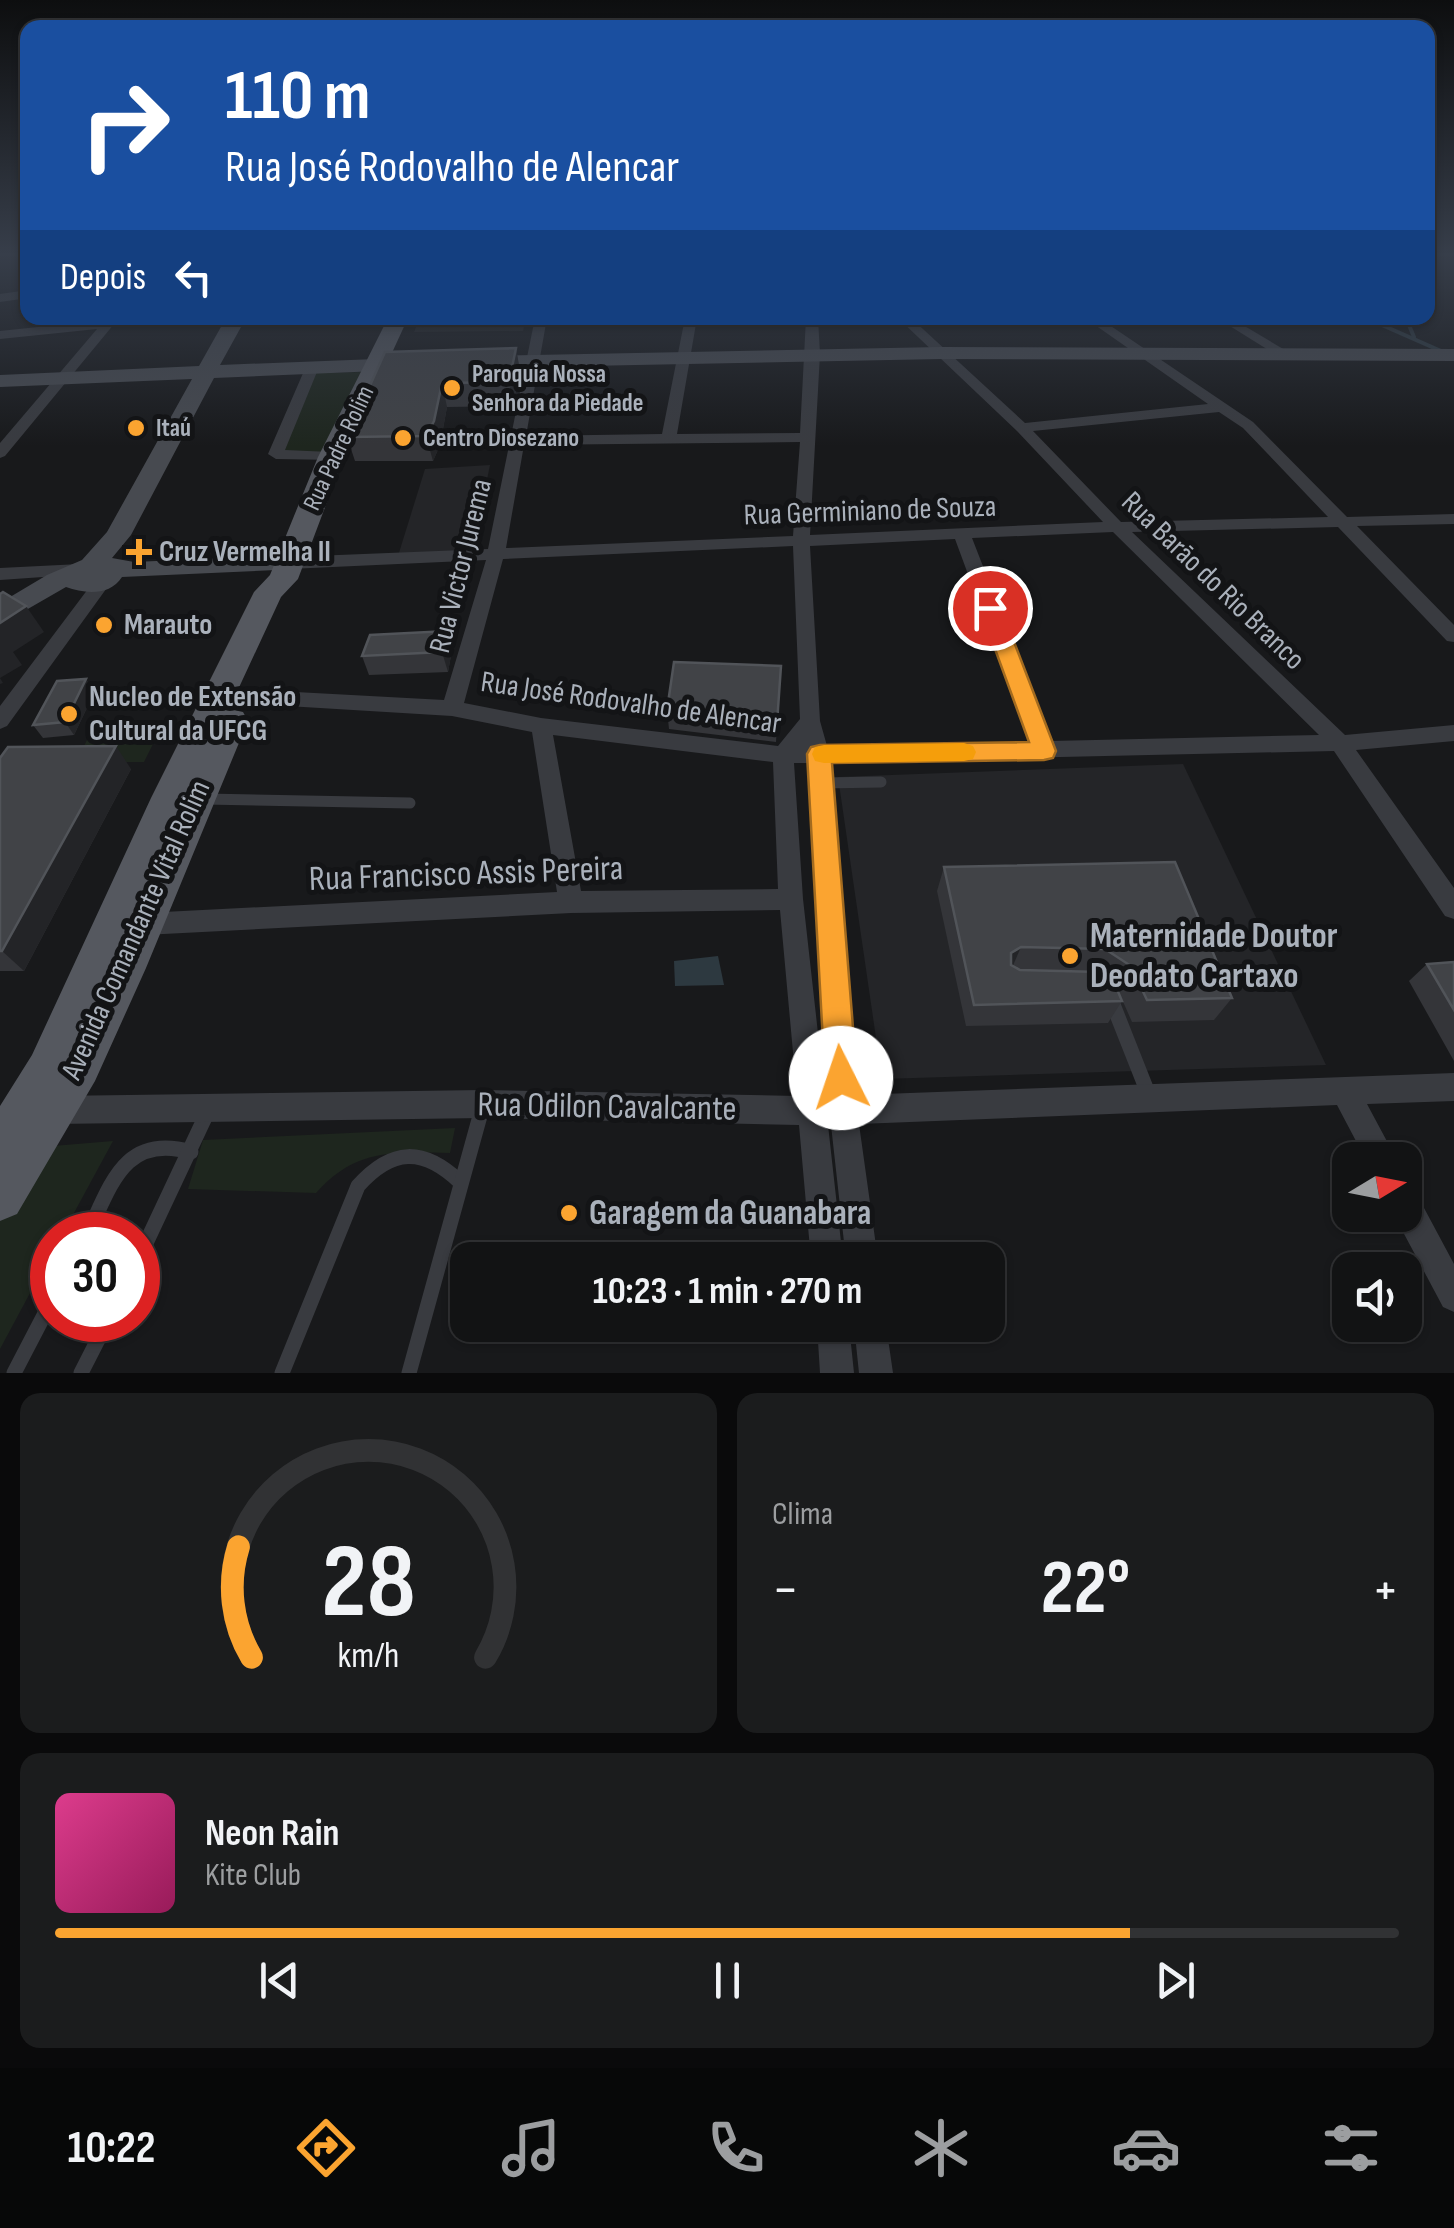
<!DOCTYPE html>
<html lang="pt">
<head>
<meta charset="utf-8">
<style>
  body { margin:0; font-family:"Sofia Sans Condensed",sans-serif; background:#1b1c1d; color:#f1f3f6; height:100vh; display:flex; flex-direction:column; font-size:38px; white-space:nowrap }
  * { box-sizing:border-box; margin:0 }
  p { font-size:32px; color:#9c9ea0 }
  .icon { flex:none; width:55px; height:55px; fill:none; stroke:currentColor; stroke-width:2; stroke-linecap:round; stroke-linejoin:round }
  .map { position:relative; height:1373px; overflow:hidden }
  .panel { display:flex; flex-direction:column; gap:20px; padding:20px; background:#0a0a0b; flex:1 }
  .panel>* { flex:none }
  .banner { position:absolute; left:20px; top:20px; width:1415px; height:305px; border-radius:20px; box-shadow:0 2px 8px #0004,0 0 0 2px #313234; background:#1a4fa0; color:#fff; overflow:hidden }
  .needle { width:65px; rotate:80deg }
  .fabs { position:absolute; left:1332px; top:1142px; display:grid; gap:20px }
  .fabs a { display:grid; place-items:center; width:90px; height:90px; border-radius:20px; background:#121314; box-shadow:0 2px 8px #0004,0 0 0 2px #313234; font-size:50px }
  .speed { position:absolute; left:30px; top:1212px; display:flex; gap:20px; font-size:50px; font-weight:700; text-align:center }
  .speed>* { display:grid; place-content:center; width:130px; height:130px; border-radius:50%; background:#121314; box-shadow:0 2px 8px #0004,0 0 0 2px #313234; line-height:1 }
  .speed .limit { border:15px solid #d22; background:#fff; color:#111 }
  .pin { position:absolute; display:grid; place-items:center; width:85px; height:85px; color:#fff; margin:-42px; border:5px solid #fff; border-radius:50%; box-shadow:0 2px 10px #0007 }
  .me { position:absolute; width:110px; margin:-55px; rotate:356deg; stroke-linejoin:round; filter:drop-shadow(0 0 8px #0008) }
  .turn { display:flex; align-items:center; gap:35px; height:210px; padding:0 40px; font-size:45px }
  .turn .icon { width:130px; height:130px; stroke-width:2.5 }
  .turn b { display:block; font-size:70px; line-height:85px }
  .then { display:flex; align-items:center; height:95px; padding:0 40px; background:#0003; gap:20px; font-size:38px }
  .big { font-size:75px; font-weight:700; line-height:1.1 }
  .panel .card { flex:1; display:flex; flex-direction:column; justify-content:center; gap:15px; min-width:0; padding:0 35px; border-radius:20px; background:#1b1c1d }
  .panel .dial { align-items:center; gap:0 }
  .dial svg { height:260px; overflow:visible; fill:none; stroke:#313234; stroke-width:7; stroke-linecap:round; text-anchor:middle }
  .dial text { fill:#f1f3f6; stroke:none }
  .song { display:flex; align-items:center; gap:30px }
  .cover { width:120px; height:120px; border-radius:15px; background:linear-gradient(135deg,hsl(330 70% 55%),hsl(330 70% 35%)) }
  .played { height:10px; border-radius:5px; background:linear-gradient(90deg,#fba430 80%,#313234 80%) }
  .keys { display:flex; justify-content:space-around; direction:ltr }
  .heat { display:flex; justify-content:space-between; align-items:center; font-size:55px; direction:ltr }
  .panel .tiles { flex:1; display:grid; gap:20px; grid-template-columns:1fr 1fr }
  .card:last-child { grid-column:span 2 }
  .trip { position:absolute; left:450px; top:1242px; width:555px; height:100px; border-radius:20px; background:#121314; box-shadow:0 2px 8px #0004,0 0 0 2px #313234; font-weight:700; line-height:100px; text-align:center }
  .menu { display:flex; height:160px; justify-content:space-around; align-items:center; background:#070808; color:#9c9ea0 }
  .menu .icon { width:70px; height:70px }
  .menu .selected { color:#fba430 }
  .menu b { font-size:45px; color:#f1f3f6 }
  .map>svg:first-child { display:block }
  .built { fill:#242528 }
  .green { fill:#1e261e }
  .water { fill:#2d3940 }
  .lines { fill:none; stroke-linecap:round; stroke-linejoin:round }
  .stream { stroke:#2d3940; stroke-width:4 }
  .lane-far1 { stroke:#393b40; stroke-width:11 }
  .lane { stroke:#393b40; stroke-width:15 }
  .street { fill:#393b40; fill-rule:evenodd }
  .secondary { fill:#474a50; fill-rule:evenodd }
  .primary { fill:#55585f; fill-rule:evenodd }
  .wall { fill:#343539 }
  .shaded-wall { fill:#232427 }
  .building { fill:#414347; stroke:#515459; stroke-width:2.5 }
  .route { fill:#fba430; stroke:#a36b1f; stroke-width:2.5 }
  .slow { fill:#f59e0b }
  .poi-dot { fill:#fba430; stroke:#131416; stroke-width:4 }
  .labels { text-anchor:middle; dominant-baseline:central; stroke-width:10; stroke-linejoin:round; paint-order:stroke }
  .far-poi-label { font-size:25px; font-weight:bold; fill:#aab1bb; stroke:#131416; text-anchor:start }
  .far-street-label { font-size:25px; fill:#aab1bb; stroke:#131416 }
  .street-label { font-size:30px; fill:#aab1bb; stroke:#131416 }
  .poi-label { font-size:30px; font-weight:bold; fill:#aab1bb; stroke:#131416; text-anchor:start }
  .near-street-label { font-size:35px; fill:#aab1bb; stroke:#131416 }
  .near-poi-label { font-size:35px; font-weight:bold; fill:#aab1bb; stroke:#131416; text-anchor:start }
</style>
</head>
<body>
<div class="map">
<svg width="1454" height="1373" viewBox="0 0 1454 1373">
  <rect width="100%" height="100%" fill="#18191b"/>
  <!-- built -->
  <g class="built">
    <polygon points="420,318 526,318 523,331 414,332"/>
    <polygon points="490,465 472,552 398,556 425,469"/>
    <polygon points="1183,764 1326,1065 882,1079 838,777"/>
  </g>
  <!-- green -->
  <g class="green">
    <polygon points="364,372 325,452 278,454 316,373"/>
    <polygon points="96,722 164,722 144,762 76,762"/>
    <path d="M455,1128l-5,25c-57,-1 -94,-5 -134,40l-128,-4 15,-49z"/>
    <polygon points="113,1141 62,1235 52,1235 52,1252 0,1349 0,1216 41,1147"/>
  </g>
  <!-- water -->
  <polygon class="water" points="718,956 724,985 675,986 674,961"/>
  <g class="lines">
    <!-- stream -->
    <g class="stream">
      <polyline points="1366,318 1441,351"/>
      <polyline points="1406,318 1414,337"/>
    </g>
    <!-- lane-far1 -->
    <g class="lane-far1">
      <polyline points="822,783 881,782"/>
      <polyline points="205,799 410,803"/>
    </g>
    <!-- lane -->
    <g class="lane">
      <polyline points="1112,1002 1148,1093"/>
      <path d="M87,1235c24,-50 37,-102 104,-83"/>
      <polyline points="138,1260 208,1111"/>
      <polyline points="14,1373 52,1300"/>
      <polyline points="81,1373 108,1320"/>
      <path d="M282,1373l76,-187c34,-38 65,-39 102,-4"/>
      <polyline points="409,1373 483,1105"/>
    </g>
    <!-- street -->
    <g class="street">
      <polygon points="28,290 28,298 0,302 0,294"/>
      <polygon points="107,318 119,318 5,456 0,458 0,443 97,329 0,339 0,331 104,320"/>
      <path d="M535,318h12l-21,118 136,-2 23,-116h12l-20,116 123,-1 6,-115h12l2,36 -10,181 293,-13 -86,-91 -119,-113h13l114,105 183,-19 -123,-86h14l154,104 94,95 107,-3v10l-97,2 97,99v17l-7,-1 -109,-114 -206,5 213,203 109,-10v16l-98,9 98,138v31l-9,-3 -111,-165 -504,11 26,333 598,-22v28l-87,3 30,56h-31l-29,-55 -478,19 19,136h-32l-15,-135h-3l15,135h-32l-12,-135 -316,-7 -428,6 -10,-4 -4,-10 4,-10 10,-4 428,-6 314,6 -17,-186 -209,3 -427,22 -9,-3 -3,-8 3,-8 9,-3 413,-21 -25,-160 -80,-16 -233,-14 -10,-7 10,-7 225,12 42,-140 -197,9 -9,-6 9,-6 199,-8zM1219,412l24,16 85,89 -207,5 -88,-91zM800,442l-7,94 -287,12 18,-103zM1113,532l206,203 -268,6 -79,-203zM955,539l75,203 -203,4 -7,-25 -10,-175zM793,546l7,173 -22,27 -237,-28 -77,-15 39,-144zM553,735l220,27 5,127 -197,2zM794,763h15l19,333h-3l-22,-197z"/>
      <polygon points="1217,318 1231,318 1290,353 1278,356"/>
      <polygon points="307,364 319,367 285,450 331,452 336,454 336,460 276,459 268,454"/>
      <polygon points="80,564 86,566 89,570 86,574 0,580 0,568"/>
      <polygon points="103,575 112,581 109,585 7,726 0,729 0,706 97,577"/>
      <polygon points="1405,1189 1416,1193 1454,1264 1454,1312 1443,1307 1394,1215 1405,1215"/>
      <polygon points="817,1325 849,1325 854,1373 820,1373"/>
      <polygon points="854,1325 886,1325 893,1373 859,1373"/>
    </g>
    <!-- secondary -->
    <g class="secondary">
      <path d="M226,318h20l-26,47 182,-7 10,6 -10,6 -188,8 -83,157 -19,23 22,4 155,-7 9,2 4,6 -4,6 -176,8c-12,19 -37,17 -56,10l-66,38v-22l47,-28 35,-15 25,-28 85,-153 -192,8v-12l199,-9z"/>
      <polygon points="941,347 1454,349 1454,361 941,359 478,368 468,362 478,356"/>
    </g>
    <!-- primary -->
    <polygon class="primary" points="388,318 408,318 344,457 298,579 281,597 229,709 243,712 248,721 146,968 95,1081 17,1214 0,1221 0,1106 32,1055 151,798 254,592 270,575 318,457"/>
  </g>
  <!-- wall -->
  <g class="wall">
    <polygon points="516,348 520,371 513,406 447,407 440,445 433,461 355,461 347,437 385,352"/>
    <polygon points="447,631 452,650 448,672 369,675 362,656"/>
    <polygon points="781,666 776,742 669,729 667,710"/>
    <polygon points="95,691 74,735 43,738 33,725"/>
    <polygon points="0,758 131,769 24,971 0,971"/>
    <polygon points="944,867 1232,998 1214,1020 1132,1022 1117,988 1122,1001 1108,1023 966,1026 937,891"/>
    <polygon points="1454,962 1454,1061 1409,981 1427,964"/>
  </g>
  <!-- shaded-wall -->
  <g class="shaded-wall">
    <polygon points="516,348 520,371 513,406 509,382"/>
    <polygon points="442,383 447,407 440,445 433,461 426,436"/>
    <polygon points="26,606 44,632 13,652 22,665 0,678 3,683 0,684 0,623"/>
    <polygon points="447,631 452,650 448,672 442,652"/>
    <polygon points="86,679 95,691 74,735 65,722"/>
    <polygon points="116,746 131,769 24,971 2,951"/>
    <polygon points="1021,947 1011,970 1011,953"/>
  </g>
  <!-- building -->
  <g class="building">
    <polygon points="516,348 509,382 442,383 434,421 426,436 347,437 385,352"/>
    <polygon points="3,592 26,606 0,623 0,594"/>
    <polygon points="447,631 442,652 362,656 370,635"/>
    <polygon points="674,662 781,666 777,723 667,710"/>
    <polygon points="86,679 65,722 33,725 57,681"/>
    <polygon points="116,746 2,951 0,951 0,758 8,747"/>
    <polygon points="1175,862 1232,998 1147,1000 1131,966 1105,949 1021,947 1011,953 1011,965 1020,970 1100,972 1114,982 1122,1001 974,1005 944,867"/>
    <polygon points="1454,962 1454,1010 1427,964"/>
  </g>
  <!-- sky -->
  <linearGradient id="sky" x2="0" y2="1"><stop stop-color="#0d0e0f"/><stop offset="0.57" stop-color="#373e4a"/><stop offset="1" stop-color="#373e4a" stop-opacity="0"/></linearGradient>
  <rect width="1454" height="446" fill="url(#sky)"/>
  <!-- route -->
  <polygon class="route" points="990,601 1001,608 1056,751 1053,758 1044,760 832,763 857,1078 852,1089 841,1094 830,1089 825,1078 807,754 811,747 820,745 1029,742 980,608"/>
  <!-- slow -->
  <polygon class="slow" points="964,743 973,746 976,752 973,759 964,761 824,763 815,761 812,754 815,747 824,745"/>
  <!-- markers -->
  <g class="poi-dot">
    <circle cx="452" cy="388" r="10"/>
    <circle cx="136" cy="428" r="10"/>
    <circle cx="403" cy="438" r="10"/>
    <path d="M134 537h10v10h10v10h-10v10h-10v-10h-10v-10h10z"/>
    <circle cx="104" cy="625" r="10"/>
    <circle cx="69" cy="714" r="10"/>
    <circle cx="1070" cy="956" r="10"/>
    <circle cx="569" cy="1213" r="10"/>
  </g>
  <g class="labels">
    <!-- far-poi labels -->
    <g class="far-poi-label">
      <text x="472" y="374">Paroquia Nossa<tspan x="472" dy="29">Senhora da Piedade</tspan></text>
      <text x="156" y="428">Itaú</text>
      <text x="423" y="438">Centro Diosezano</text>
    </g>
    <!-- far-street labels -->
    <g class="far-street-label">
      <text transform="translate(339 448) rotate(-65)">Rua Padre Rolim</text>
    </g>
    <!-- street labels -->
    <g class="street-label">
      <text transform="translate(870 511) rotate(-2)">Rua Germiniano de Souza</text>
      <text transform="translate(461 566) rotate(-76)">Rua Victor Jurema</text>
      <text transform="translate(1213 581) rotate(44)">Rua Barāo do Rio Branco</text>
      <text transform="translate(631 703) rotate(8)">Rua José Rodovalho de Alencar</text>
      <text transform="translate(136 930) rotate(-66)">Avenida Comandante Vital Rolim</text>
    </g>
    <!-- poi labels -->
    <g class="poi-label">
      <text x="159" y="552">Cruz Vermelha II</text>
      <text x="124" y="625">Marauto</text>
      <text x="89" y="697">Nucleo de Extensão<tspan x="89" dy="34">Cultural da UFCG</tspan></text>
    </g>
    <!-- near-street labels -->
    <g class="near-street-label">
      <text transform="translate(466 874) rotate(-2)">Rua Francisco Assis Pereira</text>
      <text transform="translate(607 1107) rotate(1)">Rua Odilon Cavalcante</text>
    </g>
    <!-- near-poi labels -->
    <g class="near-poi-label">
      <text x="1090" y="936">Maternidade Doutor<tspan x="1090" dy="40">Deodato Cartaxo</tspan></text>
      <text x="589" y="1213">Garagem da Guanabara</text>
    </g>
  </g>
</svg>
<div class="fabs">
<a><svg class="needle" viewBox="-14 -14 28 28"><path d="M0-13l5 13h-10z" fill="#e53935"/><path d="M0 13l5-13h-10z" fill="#9c9ea0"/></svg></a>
<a><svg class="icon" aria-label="sound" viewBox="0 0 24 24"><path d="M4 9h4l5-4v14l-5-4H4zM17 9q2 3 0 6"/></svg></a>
</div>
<div class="speed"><div class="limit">30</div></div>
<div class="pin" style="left:990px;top:608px;background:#d93025"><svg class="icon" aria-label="arrive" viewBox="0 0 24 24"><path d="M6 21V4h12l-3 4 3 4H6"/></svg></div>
<svg class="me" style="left:841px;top:1078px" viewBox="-20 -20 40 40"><circle r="19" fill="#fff"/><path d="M0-13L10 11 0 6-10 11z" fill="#fba430"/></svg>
<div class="trip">10:23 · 1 min · 270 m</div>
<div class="banner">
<div class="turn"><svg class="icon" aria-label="right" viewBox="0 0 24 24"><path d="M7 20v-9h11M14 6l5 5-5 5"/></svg><div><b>110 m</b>Rua José Rodovalho de Alencar</div></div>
<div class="then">Depois<svg class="icon" aria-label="left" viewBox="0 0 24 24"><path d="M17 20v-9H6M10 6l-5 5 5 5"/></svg></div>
</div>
</div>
<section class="panel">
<div class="tiles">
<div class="card dial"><svg viewBox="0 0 100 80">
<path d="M14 69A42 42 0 1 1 86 69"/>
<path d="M14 69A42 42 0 0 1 10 35" stroke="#fba430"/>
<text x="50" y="56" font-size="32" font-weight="700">28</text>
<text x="50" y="72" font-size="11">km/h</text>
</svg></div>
<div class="card"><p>Clima</p>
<div class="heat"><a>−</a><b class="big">22°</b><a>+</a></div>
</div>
<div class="card">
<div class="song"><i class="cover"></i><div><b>Neon Rain</b><p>Kite Club</p></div></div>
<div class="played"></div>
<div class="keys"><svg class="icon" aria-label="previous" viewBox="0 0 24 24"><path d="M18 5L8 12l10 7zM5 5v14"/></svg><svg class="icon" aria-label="pause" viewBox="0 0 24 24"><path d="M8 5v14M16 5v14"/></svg><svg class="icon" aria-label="next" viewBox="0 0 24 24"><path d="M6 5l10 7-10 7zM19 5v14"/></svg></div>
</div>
</div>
</section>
<nav class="menu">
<b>10:22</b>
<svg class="icon selected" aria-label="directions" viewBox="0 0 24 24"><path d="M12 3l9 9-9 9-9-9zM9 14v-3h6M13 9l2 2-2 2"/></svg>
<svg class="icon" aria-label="music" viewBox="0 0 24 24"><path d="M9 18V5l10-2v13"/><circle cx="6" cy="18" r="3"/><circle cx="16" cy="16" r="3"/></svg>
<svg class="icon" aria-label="phone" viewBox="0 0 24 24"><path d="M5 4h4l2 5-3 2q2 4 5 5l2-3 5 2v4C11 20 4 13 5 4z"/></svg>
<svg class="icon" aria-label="climate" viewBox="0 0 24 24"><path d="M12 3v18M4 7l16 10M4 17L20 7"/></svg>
<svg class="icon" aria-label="car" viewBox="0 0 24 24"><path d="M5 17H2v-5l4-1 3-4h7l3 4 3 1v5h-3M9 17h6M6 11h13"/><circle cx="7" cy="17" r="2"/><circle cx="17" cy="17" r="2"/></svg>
<svg class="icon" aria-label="filters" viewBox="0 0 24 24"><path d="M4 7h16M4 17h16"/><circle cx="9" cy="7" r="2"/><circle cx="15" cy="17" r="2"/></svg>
</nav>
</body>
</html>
